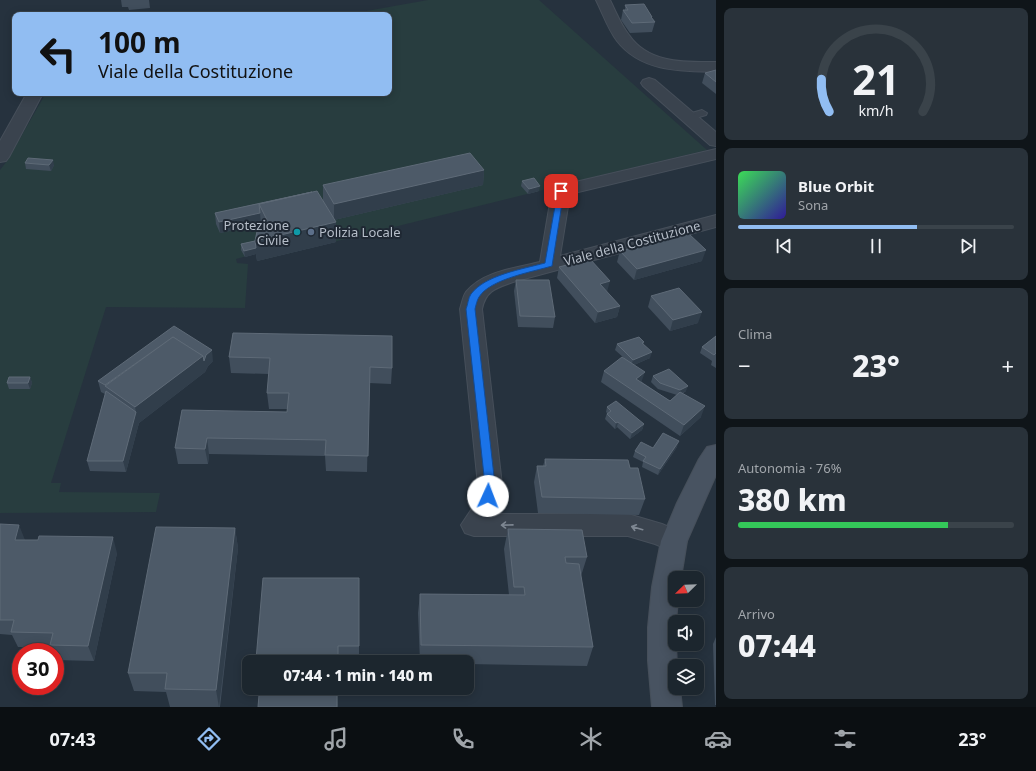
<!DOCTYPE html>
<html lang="it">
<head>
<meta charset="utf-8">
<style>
  body { margin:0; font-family:"Noto Sans",sans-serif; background:#29323a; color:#f1f3f6; height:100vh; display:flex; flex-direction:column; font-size:15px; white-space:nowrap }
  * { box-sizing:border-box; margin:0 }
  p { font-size:13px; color:#a0a5aa }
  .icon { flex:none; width:22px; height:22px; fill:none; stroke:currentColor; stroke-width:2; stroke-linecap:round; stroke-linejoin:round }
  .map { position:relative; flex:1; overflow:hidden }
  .side { display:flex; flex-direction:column; gap:8px; padding:8px; background:#0f1519; width:320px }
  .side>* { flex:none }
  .guide { position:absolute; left:12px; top:12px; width:380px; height:84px; border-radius:8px; box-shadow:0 2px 10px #0003,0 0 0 1px #3a434a; background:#91bdf2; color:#111; overflow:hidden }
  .needle { width:26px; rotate:247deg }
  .tools { position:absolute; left:668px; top:571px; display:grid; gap:8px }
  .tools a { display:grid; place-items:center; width:36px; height:36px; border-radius:8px; background:#1c262e; box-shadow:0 2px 10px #0003,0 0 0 1px #3a434a; font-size:20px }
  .speed { position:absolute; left:12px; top:643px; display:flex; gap:8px; font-size:20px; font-weight:700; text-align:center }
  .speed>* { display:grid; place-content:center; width:52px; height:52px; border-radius:50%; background:#1c262e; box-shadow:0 2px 10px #0003,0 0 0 1px #3a434a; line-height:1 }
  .speed .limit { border:6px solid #d22; background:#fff; color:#111 }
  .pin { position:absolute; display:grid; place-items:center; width:34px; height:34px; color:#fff; margin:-17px; border-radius:8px; box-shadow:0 2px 6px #0006 }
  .me { position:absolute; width:44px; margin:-22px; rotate:2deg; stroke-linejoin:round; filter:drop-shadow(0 0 3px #0008) }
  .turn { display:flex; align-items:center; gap:14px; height:84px; padding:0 20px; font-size:18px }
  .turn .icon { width:52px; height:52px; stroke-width:2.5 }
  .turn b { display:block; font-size:28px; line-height:34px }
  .big { font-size:30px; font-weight:800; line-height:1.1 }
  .side .widget { flex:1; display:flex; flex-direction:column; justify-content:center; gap:6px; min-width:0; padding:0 14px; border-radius:8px; background:#29323a }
  .side .dial { align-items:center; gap:0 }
  .dial svg { height:104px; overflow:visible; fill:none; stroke:#3a434a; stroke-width:7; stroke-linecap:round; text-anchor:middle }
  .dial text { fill:#f1f3f6; stroke:none }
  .song { display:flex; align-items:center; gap:12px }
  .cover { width:48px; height:48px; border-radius:6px; background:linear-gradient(135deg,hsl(130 70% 55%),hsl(250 70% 35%)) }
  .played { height:4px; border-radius:2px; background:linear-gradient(90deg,#91bdf2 65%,#3a434a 65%) }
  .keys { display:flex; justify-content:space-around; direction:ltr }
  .heat { display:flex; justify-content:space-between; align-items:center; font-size:22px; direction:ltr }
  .charge { height:6px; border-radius:3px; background:linear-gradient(90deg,#34c759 76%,#3a434a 0) }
  .trip { position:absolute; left:242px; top:655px; width:232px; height:40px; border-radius:8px; background:#1c262e; box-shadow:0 2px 10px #0003,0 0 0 1px #3a434a; font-weight:800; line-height:40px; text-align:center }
  .menu { display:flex; height:64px; justify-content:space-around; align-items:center; background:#0b0f12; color:#a0a5aa }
  .menu .icon { width:28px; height:28px }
  .menu .active { color:#91bdf2 }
  .menu b { font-size:18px; color:#f1f3f6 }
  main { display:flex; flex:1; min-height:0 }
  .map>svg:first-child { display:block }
  .green { fill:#283d3f }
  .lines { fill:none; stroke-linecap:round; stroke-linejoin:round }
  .service-casing { stroke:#464f5a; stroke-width:2 }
  .minor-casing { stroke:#464f5a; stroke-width:2 }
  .secondary-casing { stroke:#464f5a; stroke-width:2 }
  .service { fill:#3a434e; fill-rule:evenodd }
  .minor { fill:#3a434e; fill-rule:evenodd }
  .secondary { fill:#485361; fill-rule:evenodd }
  .wall { fill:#414e5c }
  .shaded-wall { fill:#313e4b }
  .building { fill:#4d5a68; stroke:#5e6a77 }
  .oneway { stroke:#7e8792 }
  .route { fill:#1a73e8; stroke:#114b97 }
  .culture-dot { fill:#0f9aa8; stroke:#1f2833; stroke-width:1.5 }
  .service-dot { fill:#5c6f8a; stroke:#1f2833; stroke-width:1.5 }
  .labels { text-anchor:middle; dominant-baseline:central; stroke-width:4; stroke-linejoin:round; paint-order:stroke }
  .poi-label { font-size:13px; fill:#b6bec9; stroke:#1f2833; text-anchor:end }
  .street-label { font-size:13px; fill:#b6bec9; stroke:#1f2833 }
</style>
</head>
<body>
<main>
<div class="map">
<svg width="716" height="707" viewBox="0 0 716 707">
  <rect width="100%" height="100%" fill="#26323e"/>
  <!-- green -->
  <polygon class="green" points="428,0 539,0 707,150 577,181 569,180 548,185 550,188 539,191 257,261 258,253 236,259 237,263 248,264 245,308 106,307 51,483 61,483 59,492 160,493 156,512 0,513 0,170 7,161 46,93 389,93 389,15 344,15"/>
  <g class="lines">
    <defs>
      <polygon id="service" points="702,110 707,113 706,115 689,120 684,117 685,115"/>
      <g id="minor">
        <path d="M596,0h14c6,12 11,25 19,35 20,29 56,27 87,27v10c-35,-1 -75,0 -99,-31 -9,-12 -14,-27 -21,-41z"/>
        <polygon points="649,78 655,80 716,132 716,146 710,145 643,86 641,83 643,80"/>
        <polygon points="27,93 43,93 9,157 6,161 0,162 0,141"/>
        <path d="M716,149v10l-146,35 -10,62 156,-41v12l-203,55c-16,6 -27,8 -31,27l20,176 -2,22 -4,7h132l34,10 21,9 4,8 -4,8 -9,3 -19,-8 -27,-8h-154l-9,-3 -4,-8 14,-21 3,-19 -18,-176c2,-6 3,-13 6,-17 17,-21 50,-24 74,-30l12,-71 2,-4z"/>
      </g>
      <polygon id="secondary" points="716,445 716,475 687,541 681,578 675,578 675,600 678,600 676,622 675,622 677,666 675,666 675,688 680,688 682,707 652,707 648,661 648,627 652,587 661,541 677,503 699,459 707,447"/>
    </defs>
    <!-- service casing -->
    <use href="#service" class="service-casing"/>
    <!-- minor casing -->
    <use href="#minor" class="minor-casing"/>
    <!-- secondary casing -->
    <use href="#secondary" class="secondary-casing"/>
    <!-- service -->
    <use href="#service" class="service"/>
    <!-- minor -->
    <use href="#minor" class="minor"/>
    <!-- secondary -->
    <use href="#secondary" class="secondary"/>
  </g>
  <!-- wall -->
  <g class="wall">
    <polygon points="121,0 149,0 150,8 129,10 128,7 122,7"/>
    <polygon points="625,5 652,17 652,18 655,22 652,32 630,33 621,20 623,10 625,10"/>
    <polygon points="716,70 716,94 702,83 705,73"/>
    <polygon points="25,163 54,165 51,171 26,169"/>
    <polygon points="484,170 483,185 334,220 323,201 323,185"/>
    <polygon points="522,181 539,191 528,194 521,186"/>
    <polygon points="312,192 336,242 257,261 256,254 245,257 241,250 241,244 255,241 259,225 220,233 216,224 215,213"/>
    <polygon points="620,251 702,261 634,280 617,262"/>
    <polygon points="559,267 607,292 620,306 617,317 595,323 557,278"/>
    <polygon points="516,280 555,317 553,328 518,327 514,291"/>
    <polygon points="651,296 698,323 670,331 648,307"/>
    <polygon points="233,333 392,368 391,384 369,383 367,472 326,471 325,456 209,454 208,464 178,464 175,448 287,412 287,409 269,409 267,393 269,374 231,373 229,357"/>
    <polygon points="716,336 716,368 711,365 712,361 700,353 702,347"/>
    <polygon points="644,342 643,345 650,358 634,365 642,382 670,401 677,395 658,389 651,382 653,376 686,391 682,394 701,417 680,436 601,382 604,371 624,358 615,350 617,344"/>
    <polygon points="213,361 208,366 205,372 139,423 126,472 90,471 87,461 105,394 101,392 98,381"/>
    <polygon points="30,377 32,383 30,389 9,389 7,383"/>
    <polygon points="607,407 644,424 642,430 630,439 617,427 615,429 605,419 607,413 606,412"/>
    <polygon points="677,447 658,475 642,467 643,462 633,457 635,451 653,448"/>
    <polygon points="545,459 630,468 645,499 639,515 538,513 534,482 537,466 543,466"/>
    <polygon points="0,524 25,540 117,553 94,661 56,660 55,658 55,652 53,652 51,647 18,647 12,635 0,634"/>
    <polygon points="235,528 238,548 220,707 170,707 166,692 134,691 128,673"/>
    <polygon points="508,529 587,557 581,576 593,647 587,666 467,664 467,662 420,662 418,613 420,594 509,595 504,549"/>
    <polygon points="359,578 359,661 339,661 339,662 256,662 256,660"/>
    <polygon points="716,637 716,705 715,705 713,644"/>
  </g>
  <!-- shaded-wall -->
  <g class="shaded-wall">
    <polygon points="53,160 54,165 51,171 49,165"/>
    <polygon points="484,170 483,185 334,220 334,204"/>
    <polygon points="540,186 539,191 528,194 529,189"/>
    <polygon points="260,213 261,224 220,233 219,222"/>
    <polygon points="336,222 336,242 257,261 256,254 245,257 244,251 255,241"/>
    <polygon points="706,250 702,261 634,280 637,269"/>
    <polygon points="610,281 607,292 600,284"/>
    <polygon points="620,306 617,317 595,323 598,312"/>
    <polygon points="702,312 698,323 670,331 673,320"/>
    <polygon points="212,350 213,361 208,366 205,372 139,423 126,472 123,461 136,412 135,407"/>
    <polygon points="652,352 650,358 631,366 633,360"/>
    <polygon points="645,372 641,383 636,379"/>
    <polygon points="30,377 32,383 30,389 28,383"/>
    <polygon points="688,386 686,391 678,395 680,390"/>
    <polygon points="705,406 701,417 680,436 684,425"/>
    <polygon points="618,422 617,427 615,429 616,423"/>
    <polygon points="644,424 642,430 630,439 632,433"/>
    <polygon points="207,438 209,454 208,464 205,449"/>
    <polygon points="679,441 677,447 658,475 660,469"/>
    <polygon points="19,525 25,540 15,540"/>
    <polygon points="235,528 238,548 219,707 216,690"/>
    <polygon points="113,537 117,553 94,661 88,646"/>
    <rect x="337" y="688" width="1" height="19"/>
  </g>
  <!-- building -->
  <g class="building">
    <polygon points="644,4 652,17 651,17 655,22 632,23 623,10 628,10 625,5"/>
    <polygon points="716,70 716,82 705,73"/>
    <polygon points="470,153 484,170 334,204 323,185"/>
    <polygon points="28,158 53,160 49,165 25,163"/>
    <polygon points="534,178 540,186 529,189 522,181"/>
    <polygon points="317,191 336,222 255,241 259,222 267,220 259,204"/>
    <polygon points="312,192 259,204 260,213 219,222 215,213"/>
    <polygon points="688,233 706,250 637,269 620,251"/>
    <polygon points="255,241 256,248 244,251 241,244"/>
    <polygon points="590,259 610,281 600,284 620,306 598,312 559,267"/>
    <polygon points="516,280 549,280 555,317 520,316"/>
    <polygon points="679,288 702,312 673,320 651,296"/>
    <polygon points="174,326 212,350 206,355 204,361 203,356 173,337 105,385 98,381"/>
    <polygon points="233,333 392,336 392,368 370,367 368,456 325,455 326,440 207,438 205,449 175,448 182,410 287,412 289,393 267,393 270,358 229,357"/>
    <polygon points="716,336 716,353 714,355 702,347"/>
    <polygon points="173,337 203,356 135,407 105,386"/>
    <polygon points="639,337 644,342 642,343 652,352 633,360 617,344"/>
    <polygon points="622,357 645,372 636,379 670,401 680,392 705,406 684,425 604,371"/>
    <polygon points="669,369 688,386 680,390 660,383 653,376"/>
    <polygon points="9,377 30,377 28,383 7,383"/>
    <polygon points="106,391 136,412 123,461 87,461"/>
    <polygon points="616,401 644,424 632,433 618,422 616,423 607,414 611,411 607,407"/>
    <polygon points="663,433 679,441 660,469 643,461 646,457 635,451 641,442 653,448"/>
    <polygon points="545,459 628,460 630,468 638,468 645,499 542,497 537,466 546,466"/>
    <polygon points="0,524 19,525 15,540 38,540 39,536 113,537 88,646 50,645 53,633 11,632 14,620 0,620"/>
    <polygon points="156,527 235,528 216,690 165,689 167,673 128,673"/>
    <polygon points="508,529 582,530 587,557 565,557 566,563 579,564 593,647 421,645 420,594 525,595 524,587 514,587"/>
    <polygon points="263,578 359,578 359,646 338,646 338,662 272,662 272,660 256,660"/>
    <polygon points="280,688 337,688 337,707 258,707 259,695 279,695"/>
  </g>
  <!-- one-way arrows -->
  <defs><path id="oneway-shaft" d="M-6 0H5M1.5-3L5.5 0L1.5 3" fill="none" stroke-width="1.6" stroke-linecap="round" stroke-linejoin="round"/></defs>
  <g class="oneway">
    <use href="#oneway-shaft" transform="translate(507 525) rotate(179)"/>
    <use href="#oneway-shaft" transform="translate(637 528) rotate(-164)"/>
  </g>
  <!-- route -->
  <path class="route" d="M558,189h3l3,2 -12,75c-20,6 -62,13 -73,31 -2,3 -3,8 -4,12l20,176 -3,14 -4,1 -3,-1 -2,-3 2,-11 -19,-176c2,-4 2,-11 5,-15 14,-19 52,-25 74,-31z"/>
  <!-- markers -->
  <circle class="culture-dot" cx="297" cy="232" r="4"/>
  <circle class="service-dot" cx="311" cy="232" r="4"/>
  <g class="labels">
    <!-- poi labels -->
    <g class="poi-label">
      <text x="289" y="225">Protezione<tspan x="289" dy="15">Civile</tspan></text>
      <text x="319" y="232" text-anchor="start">Polizia Locale</text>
    </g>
    <!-- street labels -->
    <g class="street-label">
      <text transform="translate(632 243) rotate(-15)">Viale della Costituzione</text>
    </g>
  </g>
</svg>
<div class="tools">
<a><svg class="needle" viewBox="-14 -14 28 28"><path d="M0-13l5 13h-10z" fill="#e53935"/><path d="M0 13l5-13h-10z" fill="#a0a5aa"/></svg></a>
<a><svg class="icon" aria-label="sound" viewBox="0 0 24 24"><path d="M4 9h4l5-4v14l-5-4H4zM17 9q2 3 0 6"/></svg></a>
<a><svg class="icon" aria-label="layers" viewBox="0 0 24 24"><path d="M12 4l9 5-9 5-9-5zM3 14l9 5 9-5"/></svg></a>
</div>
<div class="speed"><div class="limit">30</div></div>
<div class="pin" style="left:561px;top:191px;background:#d93025"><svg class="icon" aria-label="arrive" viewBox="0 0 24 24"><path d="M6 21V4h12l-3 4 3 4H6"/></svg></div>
<svg class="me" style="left:488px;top:496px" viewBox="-20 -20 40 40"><circle r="19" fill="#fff"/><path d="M0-13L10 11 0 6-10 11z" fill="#1a73e8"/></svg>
<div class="trip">07:44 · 1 min · 140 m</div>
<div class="guide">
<div class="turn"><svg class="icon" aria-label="left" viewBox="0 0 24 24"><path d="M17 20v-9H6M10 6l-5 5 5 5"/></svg><div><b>100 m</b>Viale della Costituzione</div></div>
</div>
</div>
<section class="side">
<div class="widget dial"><svg viewBox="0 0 100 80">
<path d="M14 69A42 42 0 1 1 86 69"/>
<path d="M14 69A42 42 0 0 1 8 44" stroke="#91bdf2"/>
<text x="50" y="56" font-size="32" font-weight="700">21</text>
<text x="50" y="72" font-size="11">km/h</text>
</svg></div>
<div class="widget">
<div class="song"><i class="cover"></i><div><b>Blue Orbit</b><p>Sona</p></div></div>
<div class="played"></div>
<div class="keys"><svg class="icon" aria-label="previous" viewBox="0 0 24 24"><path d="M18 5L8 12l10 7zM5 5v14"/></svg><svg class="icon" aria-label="pause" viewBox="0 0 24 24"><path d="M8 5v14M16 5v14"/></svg><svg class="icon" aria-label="next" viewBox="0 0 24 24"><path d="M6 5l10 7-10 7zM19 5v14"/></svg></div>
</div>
<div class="widget"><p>Clima</p>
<div class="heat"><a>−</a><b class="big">23°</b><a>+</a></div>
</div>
<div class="widget"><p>Autonomia · 76%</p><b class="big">380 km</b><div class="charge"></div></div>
<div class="widget"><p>Arrivo</p><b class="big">07:44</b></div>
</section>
</main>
<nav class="menu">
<b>07:43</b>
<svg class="icon active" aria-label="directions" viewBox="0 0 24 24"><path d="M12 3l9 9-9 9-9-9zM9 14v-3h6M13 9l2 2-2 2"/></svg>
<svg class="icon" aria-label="music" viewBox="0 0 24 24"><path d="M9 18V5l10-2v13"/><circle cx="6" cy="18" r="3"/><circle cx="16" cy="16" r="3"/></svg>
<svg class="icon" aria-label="phone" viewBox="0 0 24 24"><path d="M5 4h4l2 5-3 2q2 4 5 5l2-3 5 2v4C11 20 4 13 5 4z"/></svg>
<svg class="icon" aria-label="climate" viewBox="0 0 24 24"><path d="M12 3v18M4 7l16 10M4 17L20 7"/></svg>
<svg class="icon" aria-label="car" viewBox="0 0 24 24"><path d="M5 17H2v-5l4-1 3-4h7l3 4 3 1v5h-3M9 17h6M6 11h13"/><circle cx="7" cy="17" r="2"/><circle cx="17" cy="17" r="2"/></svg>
<svg class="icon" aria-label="filters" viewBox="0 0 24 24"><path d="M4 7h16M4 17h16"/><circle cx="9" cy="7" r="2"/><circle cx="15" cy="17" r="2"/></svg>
<b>23°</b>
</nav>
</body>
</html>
